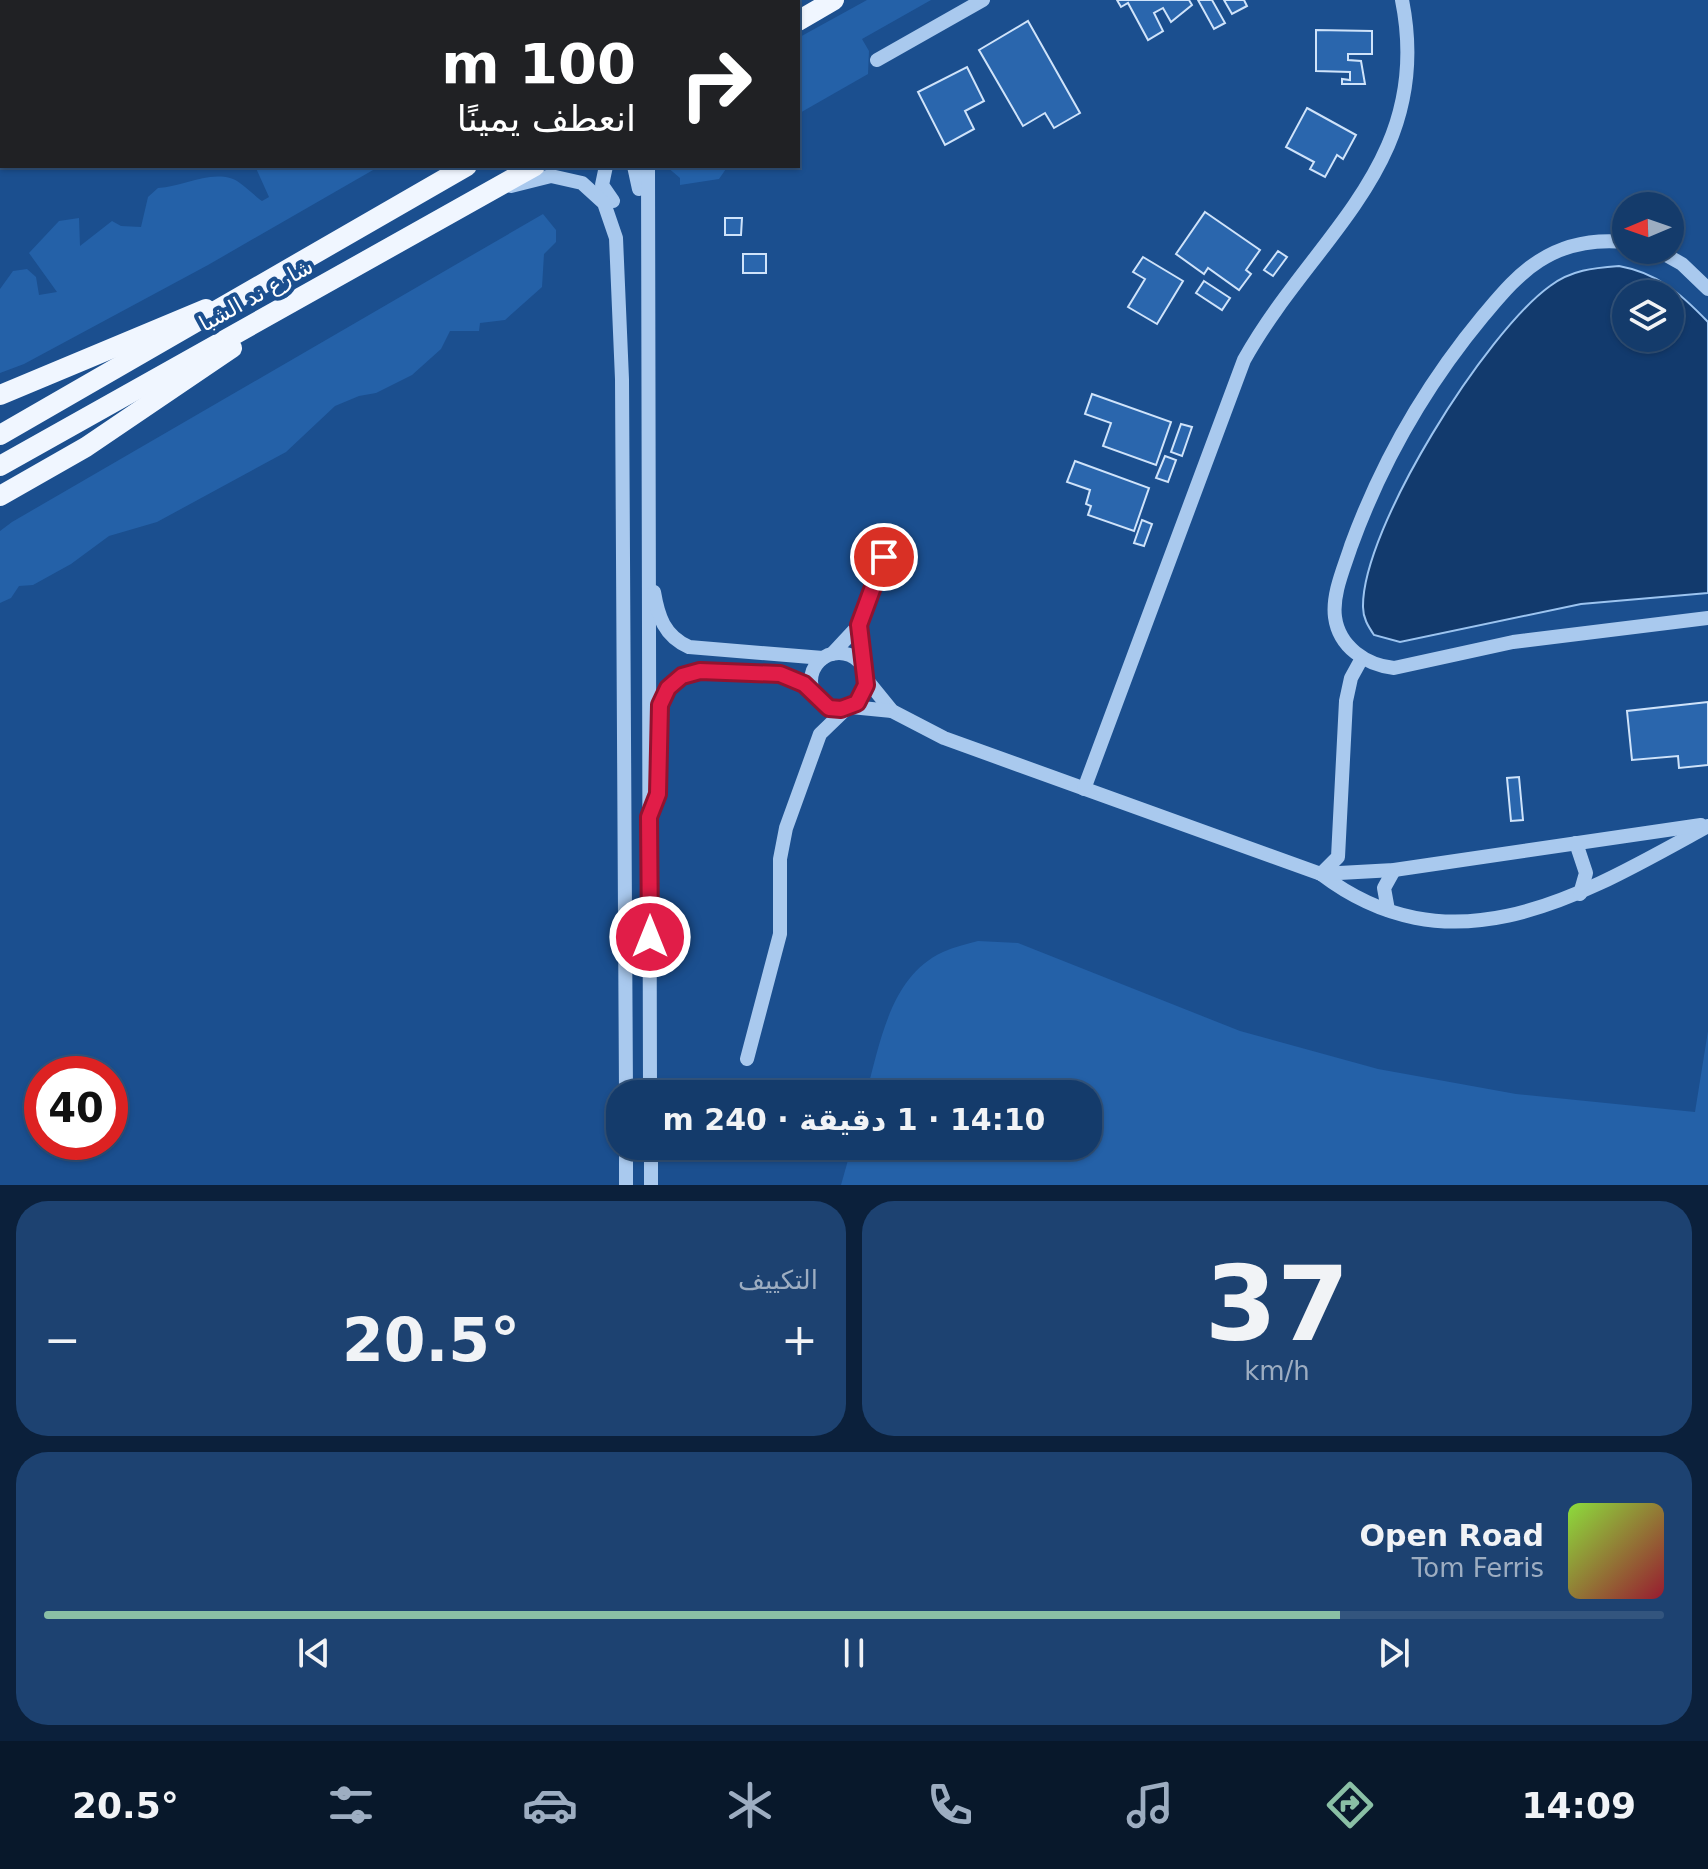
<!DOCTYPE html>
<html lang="ar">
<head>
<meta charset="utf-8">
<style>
  body { margin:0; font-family:"DejaVu Sans","Noto Sans Arabic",sans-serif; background:#1d4271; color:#f1f3f6; direction:rtl; height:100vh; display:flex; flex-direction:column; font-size:30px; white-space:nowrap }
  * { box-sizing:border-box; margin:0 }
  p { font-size:26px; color:#9dadc1 }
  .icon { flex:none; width:44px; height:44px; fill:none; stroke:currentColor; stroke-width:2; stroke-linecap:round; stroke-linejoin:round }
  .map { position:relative; height:1185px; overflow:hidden; direction:ltr }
  .drawer { display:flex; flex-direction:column; gap:16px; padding:16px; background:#0b203b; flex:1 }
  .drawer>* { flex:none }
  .hud { position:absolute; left:0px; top:0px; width:800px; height:168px; box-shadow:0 2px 6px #0004,0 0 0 2px #33557e; direction:rtl; background:#202124; color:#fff; overflow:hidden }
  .needle { width:52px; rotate:268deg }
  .fabs { position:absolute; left:1612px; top:192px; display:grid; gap:16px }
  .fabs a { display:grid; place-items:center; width:72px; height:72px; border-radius:50%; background:#143b6b; box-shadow:0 2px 6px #0004,0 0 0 2px #33557e; font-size:40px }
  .speed { position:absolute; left:24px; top:1056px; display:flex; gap:16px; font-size:40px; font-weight:700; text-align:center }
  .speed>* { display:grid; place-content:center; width:104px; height:104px; border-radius:50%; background:#143b6b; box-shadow:0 2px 6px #0004,0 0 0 2px #33557e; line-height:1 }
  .speed .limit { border:12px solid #d22; background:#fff; color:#111 }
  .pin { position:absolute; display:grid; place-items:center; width:68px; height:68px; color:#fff; margin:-34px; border:4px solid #fff; border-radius:50%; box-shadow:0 2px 8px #0007 }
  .me { position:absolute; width:88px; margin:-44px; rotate:0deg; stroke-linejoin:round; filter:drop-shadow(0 0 6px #0008) }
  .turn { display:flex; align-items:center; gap:28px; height:168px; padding:0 32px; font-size:36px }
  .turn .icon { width:104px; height:104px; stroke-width:2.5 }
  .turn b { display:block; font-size:56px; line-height:68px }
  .big { font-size:60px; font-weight:700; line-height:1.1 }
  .drawer .card { flex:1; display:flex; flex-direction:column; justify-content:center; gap:12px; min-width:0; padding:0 28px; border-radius:32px; background:#1d4271 }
  .drawer .dial { align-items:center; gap:0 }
  .dial b { font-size:104px; line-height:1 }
  .song { display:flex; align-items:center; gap:24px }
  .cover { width:96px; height:96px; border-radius:12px; background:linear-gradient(135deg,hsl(90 70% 55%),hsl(350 70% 35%)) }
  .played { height:8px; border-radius:4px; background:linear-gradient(90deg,#8abfa5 80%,#33557e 80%) }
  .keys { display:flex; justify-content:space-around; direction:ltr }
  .heat { display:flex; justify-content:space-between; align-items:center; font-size:44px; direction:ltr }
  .drawer .tiles { flex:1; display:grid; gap:16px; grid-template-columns:1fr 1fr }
  .card:last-child { grid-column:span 2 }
  .trip { position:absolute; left:606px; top:1080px; width:496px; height:80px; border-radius:32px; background:#143b6b; box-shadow:0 2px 6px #0004,0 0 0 2px #33557e; font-weight:700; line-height:80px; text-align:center; direction:rtl }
  .menu { display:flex; height:128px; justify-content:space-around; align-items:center; background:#08182b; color:#9dadc1 }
  .menu .icon { width:56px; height:56px }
  .menu .selected { color:#8abfa5 }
  .menu b { font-size:36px; color:#f1f3f6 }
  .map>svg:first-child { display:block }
  .green { fill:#2461a8 }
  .water { fill:#123a6d; stroke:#9cc4f0; stroke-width:2; fill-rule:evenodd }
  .building { fill:#2a66ad; stroke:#cfe3fa; stroke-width:2 }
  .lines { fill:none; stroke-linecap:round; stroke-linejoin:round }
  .minor { stroke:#a9c9ee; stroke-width:14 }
  .major { stroke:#f0f6ff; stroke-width:20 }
  .route-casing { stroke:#92132f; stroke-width:20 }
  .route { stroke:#e11d48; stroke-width:14 }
  .labels { text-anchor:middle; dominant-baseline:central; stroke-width:8; stroke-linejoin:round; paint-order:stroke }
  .street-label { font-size:22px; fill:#fff; stroke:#1b4f8f }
</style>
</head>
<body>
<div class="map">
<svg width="1708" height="1185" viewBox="0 0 1708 1185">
  <rect width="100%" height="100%" fill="#1b4f8f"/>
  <!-- green -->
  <g class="green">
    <polygon points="867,0 931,0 862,39 869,51 868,74 798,114 798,38"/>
    <path d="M255,166h125l-172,99 -184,99 -24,9v-84l13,-18 14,-2 9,8 3,18 18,-3 -28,-39 30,-32 20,-3 1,28 32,-25 9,5 20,1 7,-30 10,-9c24,-1 47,-16 72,-10 10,2 23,17 32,23l7,-4z"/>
    <polygon points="666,166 728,166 719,179 680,185 680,178"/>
    <polygon points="543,214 556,230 556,242 544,254 542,287 505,320 480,323 479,331 450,331 441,349 412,375 376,393 359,396 335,406 286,452 157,522 109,536 71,564 33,585 19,586 11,598 0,603 0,531 12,522"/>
    <path d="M978,941l40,2 222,88 138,38 138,25 179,18 13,-81v154h-867l11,-39h236v-52h-222c14,-50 24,-118 77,-142 11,-5 24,-8 35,-11z"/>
  </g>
  <!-- water -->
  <path class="water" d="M1619,266c39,7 61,27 89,56v271l-127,11 -181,38 -26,-7c-6,-9 -11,-17 -11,-28 -1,-79 123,-275 187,-321 21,-16 43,-18 69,-20zM1626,294h44v44h-44z"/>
  <!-- building -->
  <g class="building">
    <polygon points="1117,0 1189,0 1192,5 1171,22 1163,8 1154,13 1163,31 1148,40 1128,3 1121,7"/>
    <polygon points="1198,0 1212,0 1225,23 1214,29"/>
    <polygon points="1224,0 1244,0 1247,6 1232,14"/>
    <polygon points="1028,21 1080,113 1054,128 1045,113 1023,126 979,50"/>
    <polygon points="1316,30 1372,31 1372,54 1348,54 1348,60 1361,61 1365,84 1342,84 1342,79 1350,80 1350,72 1316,71"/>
    <polygon points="967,67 984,101 965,111 974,129 945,145 918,92"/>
    <polygon points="1307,108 1356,135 1343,159 1337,155 1325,177 1310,169 1314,162 1286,147"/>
    <polygon points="1205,212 1260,250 1246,270 1251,274 1239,290 1208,268 1204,274 1176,254"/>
    <polygon points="725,218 742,218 741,235 725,235"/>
    <polygon points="1278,251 1287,257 1273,276 1264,270"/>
    <rect x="743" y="254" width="23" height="19"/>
    <polygon points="1143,257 1183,281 1157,324 1128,307 1145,279 1133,272"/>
    <polygon points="1204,281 1230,298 1222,310 1196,293"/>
    <polygon points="1092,394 1171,422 1156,465 1103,446 1111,423 1085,414"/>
    <polygon points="1181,424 1192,427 1182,456 1171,452"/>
    <polygon points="1165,456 1176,460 1168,482 1156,478"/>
    <polygon points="1075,461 1149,488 1134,531 1088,515 1091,506 1086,504 1090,490 1067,482"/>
    <polygon points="1142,520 1152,524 1144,546 1134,543"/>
    <polygon points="1708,702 1708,765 1679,768 1678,756 1632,760 1627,711"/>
    <polygon points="1519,777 1523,820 1511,821 1507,778"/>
  </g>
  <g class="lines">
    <!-- minor -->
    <g class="minor">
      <polyline points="877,60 983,0"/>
      <polyline points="606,166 602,185 613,201"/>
      <polyline points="634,166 639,189"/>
      <polyline points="648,166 650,1094"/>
      <polyline points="511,186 551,176 582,183 604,203 616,238 622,379 626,1094"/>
      <path d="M1626,242c-30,-3 -61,2 -87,19 -22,14 -39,35 -56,55 -58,70 -101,145 -132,230 -7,22 -19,48 -16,71 4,30 31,48 59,51l119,-26 195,-24"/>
      <polyline points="1657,250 1682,264 1708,289"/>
      <path d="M654,592c4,24 10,44 35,55l134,11"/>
      <polyline points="859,625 862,665"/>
      <circle cx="839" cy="681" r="28"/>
      <polyline points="832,654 859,625 884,557"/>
      <path d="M866,679l26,32 52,27 377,136c133,101 263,20 387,-48"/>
      <polyline points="851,707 892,711"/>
      <path d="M1084,789l160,-429c69,-124 191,-197 158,-360"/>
      <path d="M655,806c12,-38 -14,-121 36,-134 14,-3 30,0 44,0 27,1 54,-1 77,18"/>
      <polyline points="1576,843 1586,873 1580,894"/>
      <polyline points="1321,874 1394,870 1701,825"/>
      <polyline points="1321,874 1338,857 1346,701 1351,678 1362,658"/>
      <polyline points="1388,910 1384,888 1394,870"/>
      <polyline points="747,1059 780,934 780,859 786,828 820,734 847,708"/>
      <polyline points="626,1146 626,1185"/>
      <polyline points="651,1146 651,1185"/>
    </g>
    <!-- major -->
    <g class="major">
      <polyline points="752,2 756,0"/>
      <polyline points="798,21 834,0"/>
      <polyline points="0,395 206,309"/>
      <polyline points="0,435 467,166"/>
      <polyline points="0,466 535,166"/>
      <polyline points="0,496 86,447 232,348"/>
    </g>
  </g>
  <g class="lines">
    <defs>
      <polyline id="route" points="650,937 649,817 658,794 660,705 668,688 682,676 700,671 780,674 804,684 829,708 841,709 857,703 866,685 859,625 884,557"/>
    </defs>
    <!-- route casing -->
    <use href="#route" class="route-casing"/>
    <!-- route -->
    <use href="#route" class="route"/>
  </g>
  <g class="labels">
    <!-- street labels -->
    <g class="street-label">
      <text transform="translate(256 295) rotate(-29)">شارع ند الشبا</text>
    </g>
  </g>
</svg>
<div class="fabs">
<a><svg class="needle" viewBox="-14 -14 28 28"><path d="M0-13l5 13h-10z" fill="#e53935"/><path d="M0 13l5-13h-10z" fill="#9dadc1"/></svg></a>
<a><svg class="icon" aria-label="layers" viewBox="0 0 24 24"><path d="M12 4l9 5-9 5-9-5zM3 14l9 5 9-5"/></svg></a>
</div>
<div class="speed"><div class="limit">40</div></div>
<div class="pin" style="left:884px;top:557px;background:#d93025"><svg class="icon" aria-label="arrive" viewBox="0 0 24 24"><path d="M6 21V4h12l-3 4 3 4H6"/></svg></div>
<svg class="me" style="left:650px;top:937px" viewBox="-20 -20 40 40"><circle r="17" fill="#e11d48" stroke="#fff" stroke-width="3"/><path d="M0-11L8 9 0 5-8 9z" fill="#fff"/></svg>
<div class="trip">14:10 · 1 دقيقة · 240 m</div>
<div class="hud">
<div class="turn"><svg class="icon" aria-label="right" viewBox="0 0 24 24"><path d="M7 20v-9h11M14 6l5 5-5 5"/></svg><div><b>100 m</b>انعطف يمينًا</div></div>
</div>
</div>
<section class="drawer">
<div class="tiles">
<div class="card dial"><b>37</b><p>km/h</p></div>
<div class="card"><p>التكييف</p>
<div class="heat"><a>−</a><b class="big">20.5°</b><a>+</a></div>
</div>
<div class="card">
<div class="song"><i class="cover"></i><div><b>Open Road</b><p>Tom Ferris</p></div></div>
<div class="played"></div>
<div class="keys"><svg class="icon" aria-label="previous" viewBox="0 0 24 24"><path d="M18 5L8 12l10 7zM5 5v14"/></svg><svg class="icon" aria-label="pause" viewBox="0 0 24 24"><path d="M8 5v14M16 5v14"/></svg><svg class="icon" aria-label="next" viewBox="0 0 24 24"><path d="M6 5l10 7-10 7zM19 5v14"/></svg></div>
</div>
</div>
</section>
<nav class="menu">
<b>14:09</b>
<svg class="icon selected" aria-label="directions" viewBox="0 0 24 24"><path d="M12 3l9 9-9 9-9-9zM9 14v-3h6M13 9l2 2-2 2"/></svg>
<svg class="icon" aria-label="music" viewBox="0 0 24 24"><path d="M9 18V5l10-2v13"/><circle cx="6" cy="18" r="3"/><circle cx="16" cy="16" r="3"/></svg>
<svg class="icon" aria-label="phone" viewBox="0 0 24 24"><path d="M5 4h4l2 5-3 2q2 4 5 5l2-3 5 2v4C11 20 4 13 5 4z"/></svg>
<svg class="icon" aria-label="climate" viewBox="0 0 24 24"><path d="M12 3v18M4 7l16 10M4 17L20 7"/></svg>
<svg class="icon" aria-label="car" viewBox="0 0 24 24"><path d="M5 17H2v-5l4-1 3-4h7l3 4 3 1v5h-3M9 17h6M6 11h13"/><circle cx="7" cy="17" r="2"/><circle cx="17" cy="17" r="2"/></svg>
<svg class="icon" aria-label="filters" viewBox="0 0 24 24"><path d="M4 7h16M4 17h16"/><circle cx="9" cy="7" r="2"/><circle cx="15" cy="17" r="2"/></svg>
<b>20.5°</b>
</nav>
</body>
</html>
